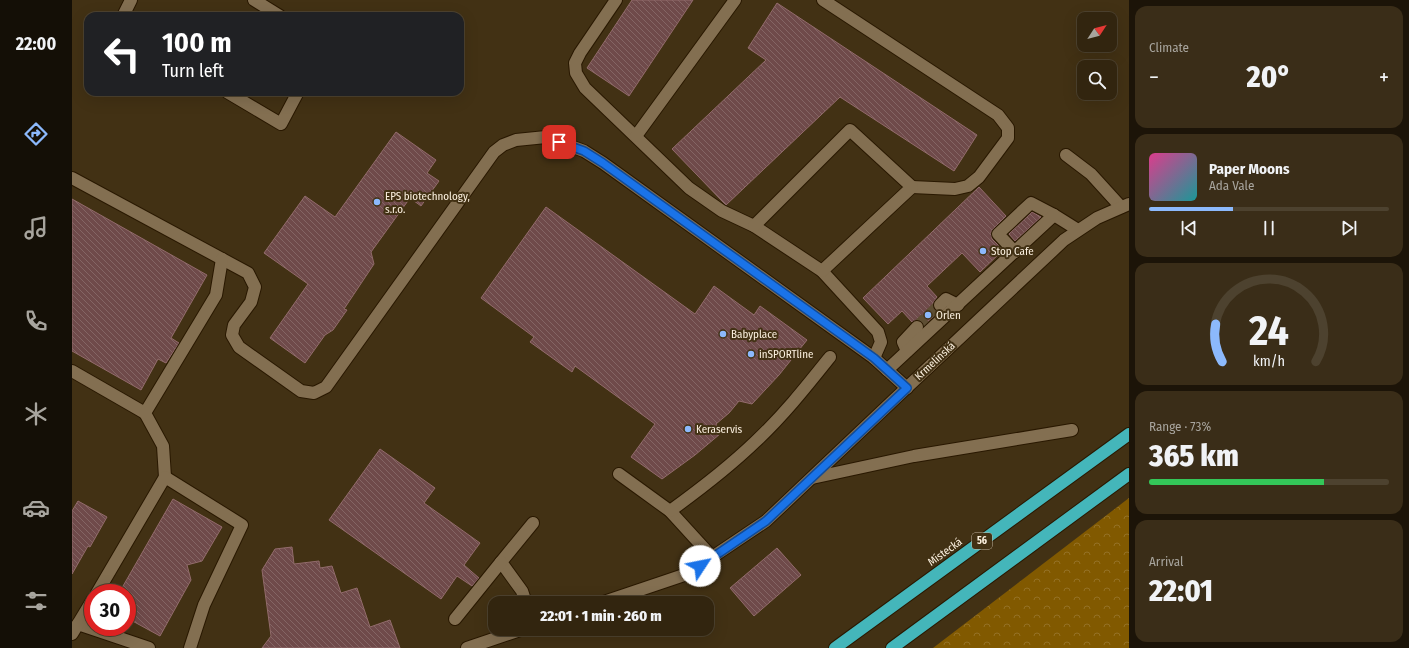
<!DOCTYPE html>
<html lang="en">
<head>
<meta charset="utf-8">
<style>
  body { margin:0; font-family:"Fira Sans Condensed",sans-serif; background:#3a2d18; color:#f1f3f6; height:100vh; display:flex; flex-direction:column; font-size:15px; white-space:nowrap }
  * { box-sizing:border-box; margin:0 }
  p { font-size:13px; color:#a8a59e }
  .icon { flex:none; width:22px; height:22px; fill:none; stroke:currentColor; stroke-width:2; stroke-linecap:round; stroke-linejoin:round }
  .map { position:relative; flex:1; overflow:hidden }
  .drawer { display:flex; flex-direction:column; gap:6px; padding:6px; background:#1c1408; width:280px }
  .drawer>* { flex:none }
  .banner { position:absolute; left:12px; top:12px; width:380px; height:84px; border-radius:12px; box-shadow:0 4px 16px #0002,0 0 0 1px #4d422f; background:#202124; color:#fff; overflow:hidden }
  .needle { width:26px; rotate:54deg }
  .fabs { position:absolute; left:1005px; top:12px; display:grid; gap:8px }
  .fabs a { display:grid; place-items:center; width:40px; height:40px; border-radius:8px; background:#32250f; box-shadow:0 4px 16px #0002,0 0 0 1px #4d422f; font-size:20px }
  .speed { position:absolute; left:12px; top:584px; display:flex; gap:8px; font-size:20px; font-weight:700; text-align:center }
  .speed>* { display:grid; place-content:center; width:52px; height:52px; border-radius:50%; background:#32250f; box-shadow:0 4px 16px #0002,0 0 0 1px #4d422f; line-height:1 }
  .speed .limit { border:6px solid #d22; background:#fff; color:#111 }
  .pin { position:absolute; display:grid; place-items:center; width:34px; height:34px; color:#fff; margin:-17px; border-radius:8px; box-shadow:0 2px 6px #0006 }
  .me { position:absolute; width:44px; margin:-22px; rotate:56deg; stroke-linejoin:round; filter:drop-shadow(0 0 3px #0008) }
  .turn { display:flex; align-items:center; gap:14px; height:84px; padding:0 12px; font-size:18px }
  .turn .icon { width:52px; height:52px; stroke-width:2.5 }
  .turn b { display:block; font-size:28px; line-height:34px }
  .big { font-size:30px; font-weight:800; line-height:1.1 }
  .drawer .card { flex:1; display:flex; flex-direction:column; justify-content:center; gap:6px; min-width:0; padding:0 14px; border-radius:12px; background:#3a2d18 }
  .drawer .dial { align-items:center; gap:0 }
  .dial svg { height:104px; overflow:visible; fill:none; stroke:#4d422f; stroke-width:7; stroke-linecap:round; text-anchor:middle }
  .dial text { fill:#f1f3f6; stroke:none }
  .song { display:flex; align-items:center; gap:12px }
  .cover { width:48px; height:48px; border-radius:6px; background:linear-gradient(135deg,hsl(330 70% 55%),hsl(180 70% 35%)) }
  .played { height:4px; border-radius:2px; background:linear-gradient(90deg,#8cb9fc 35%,#4d422f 35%) }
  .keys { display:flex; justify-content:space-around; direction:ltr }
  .heat { display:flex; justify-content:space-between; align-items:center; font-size:22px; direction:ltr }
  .charge { height:6px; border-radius:3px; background:linear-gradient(90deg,#34c759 73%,#4d422f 0) }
  .trip { position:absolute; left:416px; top:596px; width:226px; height:40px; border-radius:12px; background:#32250f; box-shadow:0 4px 16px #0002,0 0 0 1px #4d422f; font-weight:800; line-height:40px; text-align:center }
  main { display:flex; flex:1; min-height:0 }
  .dock { display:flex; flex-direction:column; width:72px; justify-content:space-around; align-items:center; background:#140f06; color:#a8a59e }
  .dock .icon { width:28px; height:28px }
  .dock .on { color:#8cb9fc }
  .dock b { font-size:18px; color:#f1f3f6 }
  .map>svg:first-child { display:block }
  .forest { fill:url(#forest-crowns) }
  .building { fill:url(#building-back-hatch); stroke:#926b6b }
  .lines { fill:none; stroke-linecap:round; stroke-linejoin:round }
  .minor-tunnel { stroke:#5e4e33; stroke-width:12; stroke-dasharray:12 6; stroke-linecap:butt }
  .minor-casing { stroke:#291800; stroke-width:14 }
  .highway-casing { stroke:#291800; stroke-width:14 }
  .minor { stroke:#836f51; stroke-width:12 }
  .highway { stroke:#44b6ba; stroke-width:12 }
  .route-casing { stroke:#114b97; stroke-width:10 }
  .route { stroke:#1a73e8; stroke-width:7 }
  .poi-dot { fill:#8cb9fc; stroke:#423114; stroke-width:1.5 }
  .labels { text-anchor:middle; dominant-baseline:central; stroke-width:4; stroke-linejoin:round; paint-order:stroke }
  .shield { fill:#423114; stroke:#c4b7a3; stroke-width:1 }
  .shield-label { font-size:10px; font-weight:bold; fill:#fcf1e0 }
  .poi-label { font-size:11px; fill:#fcf1e0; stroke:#423114; text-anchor:start }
  .street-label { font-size:11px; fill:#fcf1e0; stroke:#423114 }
</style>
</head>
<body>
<main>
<nav class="dock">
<b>22:00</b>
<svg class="icon on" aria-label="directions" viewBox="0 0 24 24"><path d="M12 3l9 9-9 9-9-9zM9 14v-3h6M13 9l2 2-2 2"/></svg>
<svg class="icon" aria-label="music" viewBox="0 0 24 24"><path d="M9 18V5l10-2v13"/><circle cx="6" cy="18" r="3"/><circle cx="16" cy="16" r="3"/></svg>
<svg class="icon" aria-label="phone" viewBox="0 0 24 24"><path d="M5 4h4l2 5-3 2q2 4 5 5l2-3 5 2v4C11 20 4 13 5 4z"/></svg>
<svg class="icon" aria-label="climate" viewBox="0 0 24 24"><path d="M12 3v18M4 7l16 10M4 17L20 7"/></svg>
<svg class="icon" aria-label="car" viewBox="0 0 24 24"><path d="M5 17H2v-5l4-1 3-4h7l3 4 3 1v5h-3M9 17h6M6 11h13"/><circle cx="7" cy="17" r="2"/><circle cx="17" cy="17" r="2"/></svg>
<svg class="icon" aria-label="filters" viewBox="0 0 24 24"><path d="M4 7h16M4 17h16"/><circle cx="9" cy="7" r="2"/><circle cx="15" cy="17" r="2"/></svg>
</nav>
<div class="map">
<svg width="1057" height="648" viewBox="0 0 1057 648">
  <defs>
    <pattern id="forest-crowns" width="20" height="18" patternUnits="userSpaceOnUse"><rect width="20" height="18" fill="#815900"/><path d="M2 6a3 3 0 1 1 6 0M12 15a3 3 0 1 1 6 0" fill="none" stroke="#947125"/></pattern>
    <pattern id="building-back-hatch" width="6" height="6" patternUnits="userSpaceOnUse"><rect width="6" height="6" fill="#6f4a4a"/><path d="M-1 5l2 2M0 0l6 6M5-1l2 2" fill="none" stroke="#846564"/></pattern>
  </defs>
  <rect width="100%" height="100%" fill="#423114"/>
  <!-- forest -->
  <polygon class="forest" points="1057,498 1057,648 861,648"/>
  <!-- building -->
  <g class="building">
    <polygon points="560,0 621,0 557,96 515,68"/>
    <polygon points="705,3 905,135 882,171 768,97 654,205 651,202 600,149 694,60 676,48"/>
    <polygon points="324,132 364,160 355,173 367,181 349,206 338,198 299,252 302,264 272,309 275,310 261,330 253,335 233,363 198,338 236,284 192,253 233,196 263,217"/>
    <polygon points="907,187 934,216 921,229 919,232 920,239 932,251 930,253 929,252 908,272 890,253 855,286 865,297 861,303 861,307 862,310 866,312 852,325 850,322 847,320 840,322 830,311 816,324 791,298"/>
    <polygon points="0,199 135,275 99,338 107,343 94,363 86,359 69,390 0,351"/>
    <polygon points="474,207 623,314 642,286 682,315 688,306 735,340 707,375 680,404 667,401 657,413 644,424 648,434 623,455 590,479 559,457 583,424 503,366 500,372 458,342 462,337 409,298"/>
    <polygon points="960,212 969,217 943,241 937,234"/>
    <polygon points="308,449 363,488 352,503 408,543 392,565 407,578 400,586 385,576 369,599 257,520"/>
    <polygon points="101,499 150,527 130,561 115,565 119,580 88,636 55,618 55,593 47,593"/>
    <polygon points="6,501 35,517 18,547 16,546 0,574 0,511"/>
    <polygon points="220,547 222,564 247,561 248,568 260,566 269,593 285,588 298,627 318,620 328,648 190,648 199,636 190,570 203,549"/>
    <polygon points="705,548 729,575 682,616 658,588"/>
  </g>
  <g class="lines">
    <!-- minor-tunnel -->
    <polyline class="minor-tunnel" points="845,327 868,305"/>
    <defs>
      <g id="minor">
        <polyline points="182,0 208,16"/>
        <polyline points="544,0 508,53 503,63 504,73 513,88 617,188 650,211 682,226 750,271 806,332 809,342 802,358"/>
        <polyline points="751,0 926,115 936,128 936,138 907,177 896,186 883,189 840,187"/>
        <polyline points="51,16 59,0"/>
        <polyline points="155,92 209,124 226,92"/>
        <polyline points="564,136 663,0"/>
        <polyline points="994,155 1019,174 1049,207"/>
        <polyline points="0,178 176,273 183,287 179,302 162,325 160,335 167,347 229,391 242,393 254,387 422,152 431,145 444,140 474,137 512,151 531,163 802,358 835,388"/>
        <polyline points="682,226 778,130 840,187 750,271"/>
        <polyline points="943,252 926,234 959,203 982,215"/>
        <polyline points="868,305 874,299 886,305"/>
        <polyline points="835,351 831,342 845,327"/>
        <polyline points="815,370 982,215 1006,230"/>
        <polyline points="0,371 73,413"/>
        <polyline points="547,474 598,511 640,557"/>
        <polyline points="93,477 91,446 73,413 144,295 150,259"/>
        <polyline points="740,478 842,456 1000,430"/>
        <path d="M598,511c29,-21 58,-43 85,-69 28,-26 51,-55 75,-85"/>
        <polyline points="25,593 93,477 170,525 132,605 118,648"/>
        <polyline points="454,603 450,591 429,562 461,523"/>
        <polyline points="529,603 615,574 694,521 828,394 992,240 1025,218 1057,204"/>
        <polyline points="383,619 429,562"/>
        <polyline points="6,624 77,648"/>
        <polyline points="0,634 21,599"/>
        <polyline points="395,648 451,629"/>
      </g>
      <g id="highway">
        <polyline points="763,648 1057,434"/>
        <polyline points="820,648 1057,474"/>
      </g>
    </defs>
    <!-- minor casing -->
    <use href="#minor" class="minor-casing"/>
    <!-- highway casing -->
    <use href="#highway" class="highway-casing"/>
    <!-- minor -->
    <use href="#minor" class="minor"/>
    <!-- highway -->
    <use href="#highway" class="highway"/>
  </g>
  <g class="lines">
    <defs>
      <polyline id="route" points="487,142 512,151 531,163 802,358 835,388 694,521 628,566"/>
    </defs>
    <!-- route casing -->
    <use href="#route" class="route-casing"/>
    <!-- route -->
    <use href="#route" class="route"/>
  </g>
  <!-- markers -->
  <g class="poi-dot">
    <circle cx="305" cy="202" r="4"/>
    <circle cx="911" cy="251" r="4"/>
    <circle cx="856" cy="315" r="4"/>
    <circle cx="651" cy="334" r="4"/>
    <circle cx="679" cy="354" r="4"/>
    <circle cx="616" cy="429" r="4"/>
  </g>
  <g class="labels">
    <!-- shield labels -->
    <rect class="shield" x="900" y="533" width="20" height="16" rx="3"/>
    <g class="shield-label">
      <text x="910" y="541">56</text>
    </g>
    <!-- poi labels -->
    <g class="poi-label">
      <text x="313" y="196">EPS biotechnology,<tspan x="313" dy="13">s.r.o.</tspan></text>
      <text x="919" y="251">Stop Cafe</text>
      <text x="864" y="315">Orlen</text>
      <text x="659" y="334">Babyplace</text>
      <text x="687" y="354">inSPORTline</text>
      <text x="624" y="429">Keraservis</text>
    </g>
    <!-- street labels -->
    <g class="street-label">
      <text transform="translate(863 361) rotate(-43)">Krmelínská</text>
      <text transform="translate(873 552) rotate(-36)">Místecká</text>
    </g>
  </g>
</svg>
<div class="fabs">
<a><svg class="needle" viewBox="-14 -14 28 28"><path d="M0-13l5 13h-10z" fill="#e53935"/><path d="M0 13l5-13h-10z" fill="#a8a59e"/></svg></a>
<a><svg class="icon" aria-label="search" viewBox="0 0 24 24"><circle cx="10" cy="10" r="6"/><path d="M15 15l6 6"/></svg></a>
</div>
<div class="speed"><div class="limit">30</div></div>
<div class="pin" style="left:487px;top:142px;background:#d93025"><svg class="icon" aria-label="arrive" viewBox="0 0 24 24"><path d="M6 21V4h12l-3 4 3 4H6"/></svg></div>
<svg class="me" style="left:628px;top:566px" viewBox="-20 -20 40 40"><circle r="19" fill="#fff"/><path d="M0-13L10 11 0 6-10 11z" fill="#1a73e8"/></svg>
<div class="trip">22:01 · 1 min · 260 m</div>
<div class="banner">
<div class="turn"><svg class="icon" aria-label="left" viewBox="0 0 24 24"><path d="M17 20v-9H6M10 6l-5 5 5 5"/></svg><div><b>100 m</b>Turn left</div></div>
</div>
</div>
<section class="drawer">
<div class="card"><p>Climate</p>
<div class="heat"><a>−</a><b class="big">20°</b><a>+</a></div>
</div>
<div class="card">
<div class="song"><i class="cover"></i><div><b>Paper Moons</b><p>Ada Vale</p></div></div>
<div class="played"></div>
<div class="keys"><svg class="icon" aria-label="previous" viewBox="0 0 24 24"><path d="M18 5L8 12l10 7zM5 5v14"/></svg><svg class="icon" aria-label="pause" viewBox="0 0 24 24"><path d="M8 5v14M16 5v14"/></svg><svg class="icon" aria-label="next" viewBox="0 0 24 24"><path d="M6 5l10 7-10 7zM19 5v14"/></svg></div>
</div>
<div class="card dial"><svg viewBox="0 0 100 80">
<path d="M14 69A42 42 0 1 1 86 69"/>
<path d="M14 69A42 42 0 0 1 9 40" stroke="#8cb9fc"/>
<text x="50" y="56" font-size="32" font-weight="700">24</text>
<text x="50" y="72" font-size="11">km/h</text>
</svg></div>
<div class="card"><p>Range · 73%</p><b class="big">365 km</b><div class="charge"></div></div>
<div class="card"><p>Arrival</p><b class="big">22:01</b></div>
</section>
</main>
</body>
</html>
